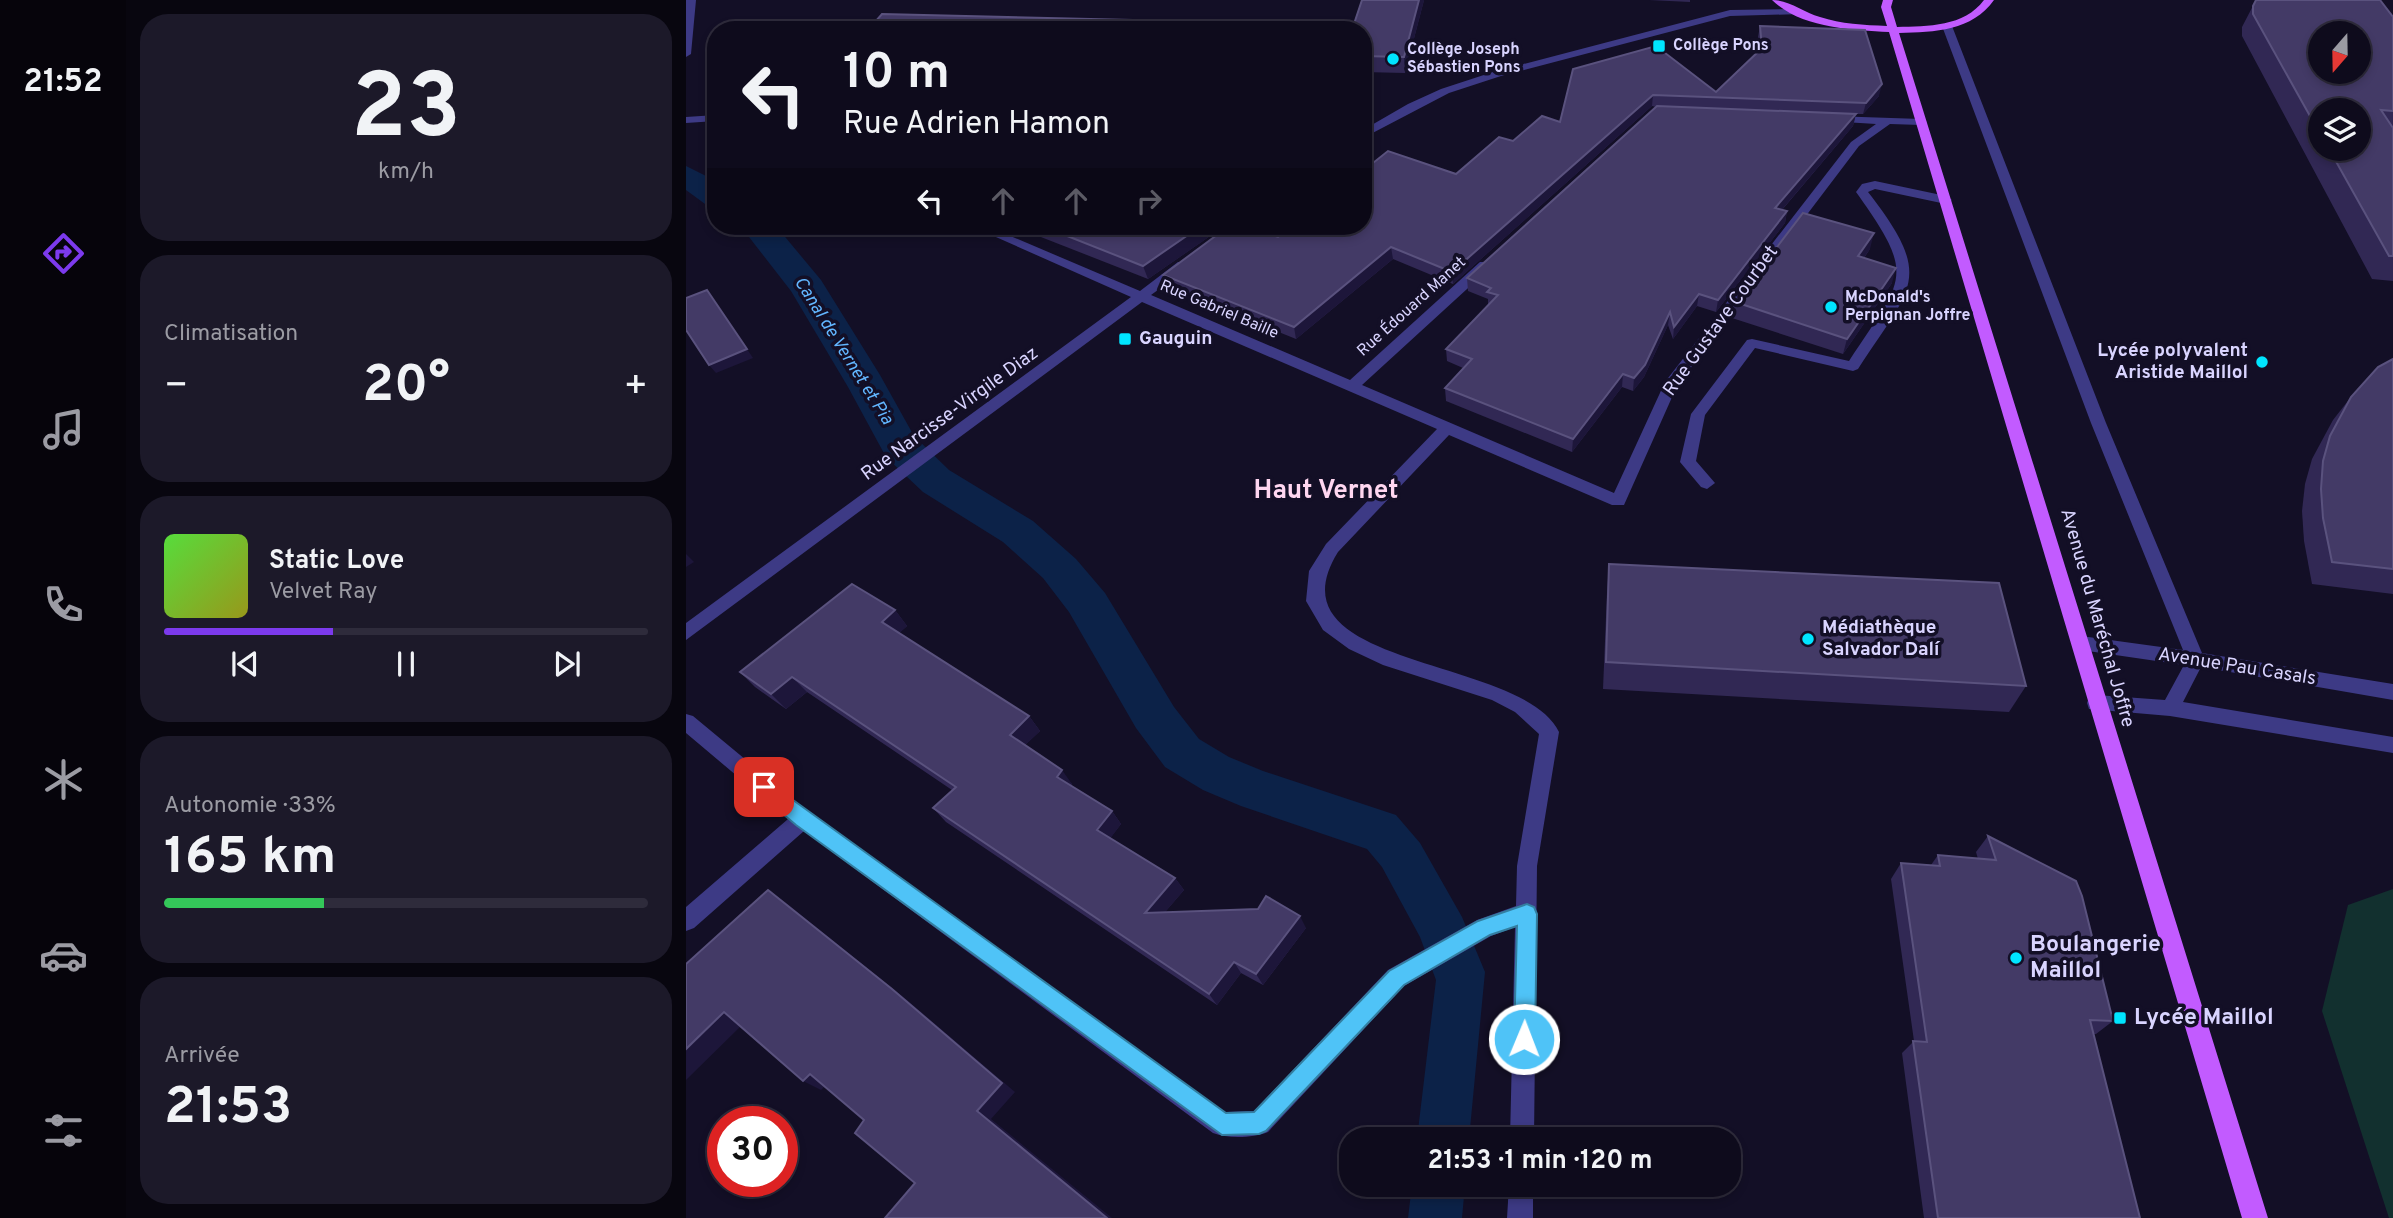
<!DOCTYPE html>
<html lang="fr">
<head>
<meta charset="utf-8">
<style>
  body { margin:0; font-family:Overpass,sans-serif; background:#1c1929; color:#f1f3f6; height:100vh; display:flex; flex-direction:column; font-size:26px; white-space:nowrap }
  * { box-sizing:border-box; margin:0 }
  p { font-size:23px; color:#9b9ba3 }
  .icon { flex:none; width:38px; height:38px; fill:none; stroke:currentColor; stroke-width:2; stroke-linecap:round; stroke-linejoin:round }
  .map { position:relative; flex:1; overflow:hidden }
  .panel { display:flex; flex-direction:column; gap:14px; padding:14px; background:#08060f; width:560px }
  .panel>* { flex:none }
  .hud { position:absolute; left:21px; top:21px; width:665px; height:214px; border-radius:28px; box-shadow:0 4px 10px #0003,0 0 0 2px #2e2b3b; background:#0e0b1c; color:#f1f3f6; overflow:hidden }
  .needle { width:46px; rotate:200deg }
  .fabs { position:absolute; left:1622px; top:21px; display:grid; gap:14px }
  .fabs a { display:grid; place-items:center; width:63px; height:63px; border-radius:50%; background:#0e0b1c; box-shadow:0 4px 10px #0003,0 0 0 2px #2e2b3b; font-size:35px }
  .speed { position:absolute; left:21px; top:1106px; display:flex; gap:14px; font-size:35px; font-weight:700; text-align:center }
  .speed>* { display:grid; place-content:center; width:91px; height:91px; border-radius:50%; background:#0e0b1c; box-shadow:0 4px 10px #0003,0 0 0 2px #2e2b3b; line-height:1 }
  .speed .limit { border:10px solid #d22; background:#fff; color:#111 }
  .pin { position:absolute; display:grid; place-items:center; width:60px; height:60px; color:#fff; margin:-30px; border-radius:14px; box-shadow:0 4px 10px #0006 }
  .me { position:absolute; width:77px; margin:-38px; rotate:1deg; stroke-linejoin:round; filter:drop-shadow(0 0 5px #0008) }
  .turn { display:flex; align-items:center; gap:24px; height:147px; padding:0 21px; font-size:32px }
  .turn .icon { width:91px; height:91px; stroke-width:2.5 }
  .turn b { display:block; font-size:49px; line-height:60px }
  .lanes { display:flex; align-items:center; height:66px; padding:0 21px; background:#0003; justify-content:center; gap:35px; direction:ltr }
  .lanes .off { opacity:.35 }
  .big { font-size:52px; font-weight:700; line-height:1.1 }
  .panel .tile { flex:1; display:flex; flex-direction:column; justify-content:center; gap:10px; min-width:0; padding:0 24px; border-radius:28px; background:#1c1929 }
  .panel .dial { align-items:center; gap:0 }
  .dial b { font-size:91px; line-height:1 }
  .song { display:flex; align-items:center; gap:21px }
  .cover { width:84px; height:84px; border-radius:10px; background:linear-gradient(135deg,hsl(110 70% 55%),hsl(60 70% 35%)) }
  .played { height:7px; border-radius:4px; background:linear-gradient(90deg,#7c3aed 35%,#2e2b3b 35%) }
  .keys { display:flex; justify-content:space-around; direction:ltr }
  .heat { display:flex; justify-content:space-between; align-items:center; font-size:38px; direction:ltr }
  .charge { height:10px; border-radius:5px; background:linear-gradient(90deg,#34c759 33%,#2e2b3b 0) }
  .trip { position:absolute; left:653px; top:1127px; width:402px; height:70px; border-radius:28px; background:#0e0b1c; box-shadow:0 4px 10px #0003,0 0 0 2px #2e2b3b; font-weight:700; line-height:70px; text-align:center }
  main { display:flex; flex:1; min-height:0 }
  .tab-bar { display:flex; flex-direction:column; width:126px; justify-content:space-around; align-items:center; background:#06040b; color:#9b9ba3 }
  .tab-bar .icon { width:49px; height:49px }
  .tab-bar .current { color:#7c3aed }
  .tab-bar b { font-size:32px; color:#f1f3f6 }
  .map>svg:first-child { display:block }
  .green { fill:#12302f }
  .water { fill:#0c2248 }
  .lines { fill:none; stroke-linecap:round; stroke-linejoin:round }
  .minor { fill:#3d3a85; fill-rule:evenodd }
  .major { fill:#c25bff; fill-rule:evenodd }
  .wall { fill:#312854; fill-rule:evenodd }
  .shaded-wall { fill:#1d163a }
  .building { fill:#433a66; stroke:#5a527e; stroke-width:2; fill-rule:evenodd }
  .route { fill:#4fc3f7; stroke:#337fa1; stroke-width:2 }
  .poi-dot { fill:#00e5ff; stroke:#130f26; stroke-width:2.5 }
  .labels { text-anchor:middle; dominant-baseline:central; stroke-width:7; stroke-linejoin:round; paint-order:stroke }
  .far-poi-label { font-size:16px; font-weight:bold; fill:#d9d4ff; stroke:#130f26; text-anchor:start }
  .far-street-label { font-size:16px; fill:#d9d4ff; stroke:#130f26 }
  .far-water-label { font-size:18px; font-style:italic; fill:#62b6ff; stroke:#130f26 }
  .street-label { font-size:19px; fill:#d9d4ff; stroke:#130f26 }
  .poi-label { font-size:19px; font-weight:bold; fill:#d9d4ff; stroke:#130f26; text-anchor:start }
  .near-poi-label { font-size:23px; font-weight:bold; fill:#d9d4ff; stroke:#130f26; text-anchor:start }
  .district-label { font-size:26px; font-weight:bold; fill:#ffd6f0; stroke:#130f26 }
</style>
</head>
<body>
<main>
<nav class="tab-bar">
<b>21:52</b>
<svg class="icon current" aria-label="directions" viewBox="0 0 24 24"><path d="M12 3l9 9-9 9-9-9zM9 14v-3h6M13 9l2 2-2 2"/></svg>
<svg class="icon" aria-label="music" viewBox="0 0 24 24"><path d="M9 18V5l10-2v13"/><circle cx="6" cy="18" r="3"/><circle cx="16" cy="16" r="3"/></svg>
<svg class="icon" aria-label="phone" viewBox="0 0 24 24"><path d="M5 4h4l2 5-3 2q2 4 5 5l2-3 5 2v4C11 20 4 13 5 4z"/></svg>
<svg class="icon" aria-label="climate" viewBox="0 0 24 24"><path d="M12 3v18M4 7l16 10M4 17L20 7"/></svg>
<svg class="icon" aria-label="car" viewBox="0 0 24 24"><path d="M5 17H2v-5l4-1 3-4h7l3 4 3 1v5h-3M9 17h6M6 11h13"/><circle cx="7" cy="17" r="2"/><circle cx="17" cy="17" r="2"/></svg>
<svg class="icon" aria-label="filters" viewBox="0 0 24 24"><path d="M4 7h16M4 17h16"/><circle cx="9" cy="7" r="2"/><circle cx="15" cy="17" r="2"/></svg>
</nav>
<section class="panel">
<div class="tile dial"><b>23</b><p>km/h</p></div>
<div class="tile"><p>Climatisation</p>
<div class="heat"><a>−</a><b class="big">20°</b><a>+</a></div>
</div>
<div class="tile">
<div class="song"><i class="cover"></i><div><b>Static Love</b><p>Velvet Ray</p></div></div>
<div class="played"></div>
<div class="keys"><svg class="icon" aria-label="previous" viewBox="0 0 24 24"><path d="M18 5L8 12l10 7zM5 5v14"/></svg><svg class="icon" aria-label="pause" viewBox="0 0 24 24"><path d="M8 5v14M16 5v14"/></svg><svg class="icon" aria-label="next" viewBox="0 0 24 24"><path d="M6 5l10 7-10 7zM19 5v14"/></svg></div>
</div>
<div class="tile"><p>Autonomie · 33%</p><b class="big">165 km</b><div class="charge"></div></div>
<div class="tile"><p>Arrivée</p><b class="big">21:53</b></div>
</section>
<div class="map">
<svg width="1707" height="1218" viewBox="0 0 1707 1218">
  <rect width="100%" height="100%" fill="#130f26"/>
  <!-- green -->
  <polygon class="green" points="1707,889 1707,1218 1703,1218 1636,1011 1662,905"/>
  <!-- water -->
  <g class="water">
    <polygon points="0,166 30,181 30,212 0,190"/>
    <polygon points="48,226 90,226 135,280 194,375 228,436 263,470 347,521 390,559 419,593 488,707 513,739 543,757 577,771 710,815 734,843 776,917 799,972 783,1139 731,1139 750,980 734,937 696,867 681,849 555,806 517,790 479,767 450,728 383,612 357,578 317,542 237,492 200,457 162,387 105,291 63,237"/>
    <polygon points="726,1185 779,1185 776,1218 722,1218"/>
  </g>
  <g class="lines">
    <!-- minor -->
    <g class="minor">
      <polygon points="0,0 10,0 5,54 0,57"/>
      <polygon points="1112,9 1115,10 1115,14 1044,16 815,76 763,93 677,138 677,130 722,104 755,89 807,72 1044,10"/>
      <polygon points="1257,24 1266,26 1420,423 1516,653 1707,684 1707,700 1515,667 1497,702 1707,737 1707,753 1484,716 1403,709 1401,703 1403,697 1410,695 1479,700 1498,665 1395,650 1389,648 1386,643 1389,638 1395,636 1497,650 1405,423 1256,26"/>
      <polygon points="30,115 30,121 0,123 0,117"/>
      <path d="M1146,116l89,3 6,3 -6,3 -31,-1 -31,22 -182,240 -53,119h-12l-163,-70 -111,117c-73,118 184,103 221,180l-22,134 -3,273h-24l5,-212 -24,9 -87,50 -136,146c-15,6 -40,7 -55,1l-409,-302 -110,97 -8,3v-24l102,-88 -102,-86v-19l7,2 117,97 415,299 29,-1 134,-141 89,-50 39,-14 1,-40 22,-132 -24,-22 -23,-12 -109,-35 -34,-16 -26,-19 -17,-29 3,-30 17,-27 111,-115 -295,-127 -456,338v-17l445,-326 -160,-71h16l153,65 38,-29h10v6l-37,27 199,85 130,-118h10v6l-128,117 252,108 51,-111 186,-240 25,-18 -48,-3v-4z"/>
      <path d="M1189,181l71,15 6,4 -6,4 -71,-15 -7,3c68,87 43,95 -10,177l-5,2 -98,-23 -50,67 -9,46 19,22 -8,6 -6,-2 -21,-25 11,-48 56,-74 5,-1 97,22c54,-83 69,-83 7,-169l6,-8z"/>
      <polygon points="823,1185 847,1185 847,1218 821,1218"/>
    </g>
    <!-- major -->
    <path class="major" d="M1086,0c17,0 31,12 48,17 21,7 44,8 67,9l-6,-19 2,-7h10l-2,7 6,20c31,-1 67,0 87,-27h10c-22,31 -59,32 -95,33l369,1185h-26l-353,-1186c-38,-2 -88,-4 -117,-32z"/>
  </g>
  <!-- wall -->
  <g class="wall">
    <polygon points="738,0 719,73 677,72 677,30"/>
    <polygon points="963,0 1004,0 1004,2"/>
    <path d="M1570,0l137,17v264l-21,-2 -130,-243v-9zM1634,110l39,39h-39z"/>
    <polygon points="1074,26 1193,96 1177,114 1170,114 1167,126 1096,210 1101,211 1099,223 1030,312 1011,306 987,339 982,325 958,377 947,391 936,387 886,452 760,401 759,388 777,368 761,361 760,349 803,305 802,304 802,299 782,291 781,278 970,107 966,106 767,284 707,259 610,339 481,287 477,275 592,237 770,174 827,141 874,122 887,69 1030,92 1074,50 1072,37"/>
    <polygon points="327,226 536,226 537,227 462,279"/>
    <polygon points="1184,249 1178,258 1206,283 1157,354 1046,318 1049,302"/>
    <polygon points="1707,359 1707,594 1626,584 1618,541 1616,511 1619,484 1626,459 1647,420 1665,397"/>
    <polygon points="923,564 1340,686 1323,712 917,689 921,592"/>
    <polygon points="209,610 221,626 213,633 343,716 354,731 339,745 386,784 385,786 426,811 435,824 424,838 489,878 498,890 479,912 620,928 577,985 555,973 531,1005 260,822 247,808 266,790 121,692 100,709 69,687 54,672"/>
    <polygon points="1302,836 1427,1021 1410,1034 1407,1034 1454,1218 1238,1218 1216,1053 1228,1041 1205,879 1215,863 1245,865 1252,855 1292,859 1290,852"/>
  </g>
  <!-- shaded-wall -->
  <g class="shaded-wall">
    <polygon points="733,0 738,0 719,73 718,57"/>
    <polygon points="1196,84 1193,96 1177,114 1180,103"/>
    <polygon points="967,95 966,106 767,284 766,272"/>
    <polygon points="1170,114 1167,126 1087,220 1089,208"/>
    <polygon points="1101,211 1099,223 1030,312 1032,300"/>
    <polygon points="515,226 536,226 537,227 462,279 457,266"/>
    <polygon points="1188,233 1184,249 1168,271 1172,256"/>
    <polygon points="705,247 707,259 610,339 608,327"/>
    <polygon points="1210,268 1206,283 1157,354 1161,339"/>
    <polygon points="21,290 67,358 30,373 23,365"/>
    <polygon points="1013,294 1011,306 987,339 988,327"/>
    <polygon points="984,312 982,325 958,377 947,391 948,378"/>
    <polygon points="937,374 936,387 886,452 887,439"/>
    <polygon points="0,554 8,562 0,567"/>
    <polygon points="209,610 221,626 208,638 196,622"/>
    <polygon points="106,677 121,692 100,709 85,694"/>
    <polygon points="343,716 354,731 334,750 324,735"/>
    <polygon points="376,770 386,784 381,791 371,777"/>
    <polygon points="426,811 435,824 421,843 411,830"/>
    <polygon points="489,878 498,890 468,925 459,913"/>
    <polygon points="82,890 99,902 221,1000 329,1092 305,1119 426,1218 421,1218 291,1111"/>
    <polygon points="614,916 620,928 577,985 570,974"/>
    <polygon points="548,962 555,973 531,1005 523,994"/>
    <polygon points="38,1012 58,1023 0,1080 0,1049"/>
    <polygon points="124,1074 142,1083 135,1090 117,1081"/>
  </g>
  <!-- building -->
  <g class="building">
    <polygon points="676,0 733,0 718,57 677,56 677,30 666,30"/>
    <path d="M1570,0h124l13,17v94l-12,-1 12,18v128h-4l-60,-107h30v-39h-39v24l-67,-120v-8zM1634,33h39v39h-39z"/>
    <polygon points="196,14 446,20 445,30 182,30"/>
    <polygon points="1074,26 1179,30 1196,84 1180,103 967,95 766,272 705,247 608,327 477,275 543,226 561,226 592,237 607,226 677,226 677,171 702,151 770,174 813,137 827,141 856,116 874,122 887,69 970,46 1030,92 1076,48"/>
    <polygon points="971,106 1170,114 1089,208 1101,211 1032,300 1013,294 988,327 984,312 959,365 948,378 937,374 887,439 759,388 786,359 760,349 812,295 801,292 805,288 781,278"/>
    <polygon points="1117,213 1188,233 1172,256 1210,268 1161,339 1049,302"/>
    <polygon points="356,226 515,226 457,266"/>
    <polygon points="21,290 61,349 23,365 0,330 0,298"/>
    <polygon points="1707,359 1707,569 1646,562 1637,518 1635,489 1637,461 1644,436 1665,397 1692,367"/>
    <polygon points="923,564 1313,583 1340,686 920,662"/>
    <polygon points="166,584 209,610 196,622 343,716 324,735 376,770 371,777 426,811 411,830 489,878 459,913 572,909 580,896 614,916 570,974 548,962 523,994 247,808 270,787 106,677 85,694 54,672"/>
    <polygon points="1302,836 1390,881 1396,896 1427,1021 1404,1020 1454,1218 1252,1218 1227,1041 1241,1042 1215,863 1254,866 1252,855 1310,860"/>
    <polygon points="82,890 206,989 316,1083 291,1111 421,1218 199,1218 229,1183 169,1133 178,1120 124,1074 117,1081 38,1012 0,1049 0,964"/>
  </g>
  <!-- route -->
  <polygon class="route" points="78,779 540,1113 568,1112 703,971 792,921 841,904 848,907 851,914 849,1039 845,1046 838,1049 831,1046 828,1039 831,926 804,935 718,985 580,1131 573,1134 536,1135 110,825 71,792 69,787 71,781"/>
  <!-- markers -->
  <g class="poi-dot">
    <rect x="966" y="39" width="14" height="14" rx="3.5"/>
    <circle cx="707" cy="59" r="7"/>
    <circle cx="1145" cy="307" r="7"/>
    <rect x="432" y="332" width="14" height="14" rx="3.5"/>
    <circle cx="1576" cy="362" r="7"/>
    <circle cx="1122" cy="639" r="7"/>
    <circle cx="1330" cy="958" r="7"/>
    <rect x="1427" y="1011" width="14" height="14" rx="3.5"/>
  </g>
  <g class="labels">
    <!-- far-poi labels -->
    <g class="far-poi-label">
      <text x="987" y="46">Collège Pons</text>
      <text x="721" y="50">Collège Joseph<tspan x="721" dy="18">Sébastien Pons</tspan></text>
      <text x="1159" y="298">McDonald's<tspan x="1159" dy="18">Perpignan Joffre</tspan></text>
    </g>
    <!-- far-street labels -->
    <g class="far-street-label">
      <text transform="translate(726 307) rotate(-42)">Rue Édouard Manet</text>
      <text transform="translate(533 310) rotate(23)">Rue Gabriel Baille</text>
    </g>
    <!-- far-water labels -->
    <g class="far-water-label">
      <text transform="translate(157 351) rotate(58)">Canal de Vernet et Pia</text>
    </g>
    <!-- street labels -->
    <g class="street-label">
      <text transform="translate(1035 321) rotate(-54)">Rue Gustave Courbet</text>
      <text transform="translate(264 414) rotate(-36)">Rue Narcisse-Virgile Diaz</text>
      <text transform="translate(1411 618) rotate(74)">Avenue du Maréchal Joffre</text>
      <text transform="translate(1551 667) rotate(9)">Avenue Pau Casals</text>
    </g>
    <!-- poi labels -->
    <g class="poi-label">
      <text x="453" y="339">Gauguin</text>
      <text x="1562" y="351" text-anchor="end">Lycée polyvalent<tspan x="1562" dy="22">Aristide Maillol</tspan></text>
      <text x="1136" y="628">Médiathèque<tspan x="1136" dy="22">Salvador Dalí</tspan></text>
    </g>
    <!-- near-poi labels -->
    <g class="near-poi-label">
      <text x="1344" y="945">Boulangerie<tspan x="1344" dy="26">Maillol</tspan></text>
      <text x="1448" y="1018">Lycée Maillol</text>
    </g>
    <!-- district labels -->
    <g class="district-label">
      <text x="640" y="491">Haut Vernet</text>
    </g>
  </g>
</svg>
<div class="fabs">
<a><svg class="needle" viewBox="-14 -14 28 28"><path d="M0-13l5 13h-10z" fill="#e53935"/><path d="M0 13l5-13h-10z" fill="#9b9ba3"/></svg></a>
<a><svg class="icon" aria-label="layers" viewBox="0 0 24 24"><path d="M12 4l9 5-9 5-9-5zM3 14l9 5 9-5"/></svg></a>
</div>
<div class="speed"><div class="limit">30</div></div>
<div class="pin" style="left:78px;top:787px;background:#d93025"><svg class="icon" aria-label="arrive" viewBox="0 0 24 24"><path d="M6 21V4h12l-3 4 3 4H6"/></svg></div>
<svg class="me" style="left:838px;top:1039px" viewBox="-20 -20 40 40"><circle r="17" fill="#4fc3f7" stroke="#fff" stroke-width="3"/><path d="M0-11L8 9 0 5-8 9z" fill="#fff"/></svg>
<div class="trip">21:53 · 1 min · 120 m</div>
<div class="hud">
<div class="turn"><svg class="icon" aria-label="left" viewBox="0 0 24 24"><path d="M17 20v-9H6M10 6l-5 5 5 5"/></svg><div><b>10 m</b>Rue Adrien Hamon</div></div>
<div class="lanes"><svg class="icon" aria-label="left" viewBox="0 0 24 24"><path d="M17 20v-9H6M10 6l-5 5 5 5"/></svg><svg class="icon off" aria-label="ahead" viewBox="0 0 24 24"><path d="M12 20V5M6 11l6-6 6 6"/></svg><svg class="icon off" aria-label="ahead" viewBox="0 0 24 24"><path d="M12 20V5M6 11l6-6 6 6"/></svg><svg class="icon off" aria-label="right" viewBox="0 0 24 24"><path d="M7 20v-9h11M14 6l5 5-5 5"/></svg></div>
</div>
</div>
</main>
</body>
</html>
